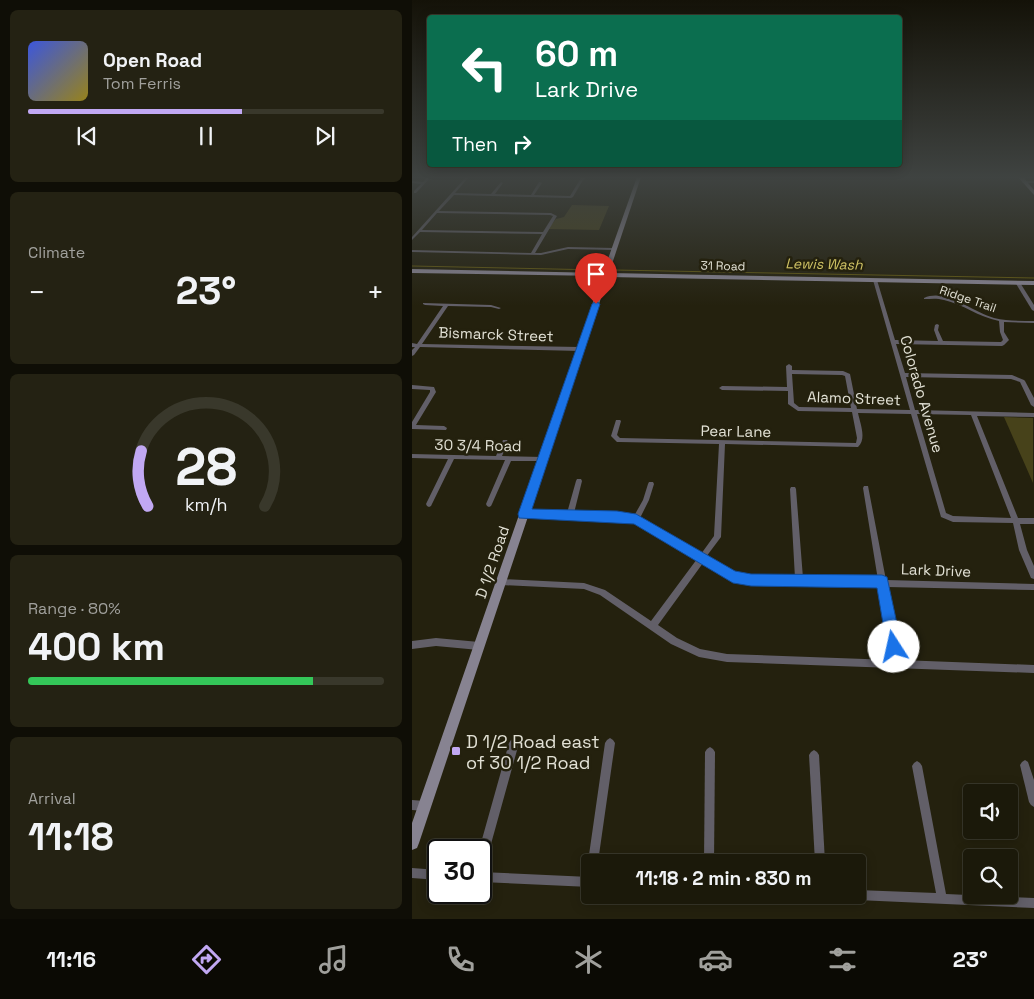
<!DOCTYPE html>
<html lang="en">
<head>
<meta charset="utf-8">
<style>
  body { margin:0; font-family:"Space Grotesk",sans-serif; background:#242213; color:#f1f3f6; height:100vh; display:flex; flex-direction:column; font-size:19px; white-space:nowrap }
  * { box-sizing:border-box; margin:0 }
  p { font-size:16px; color:#a0a09c }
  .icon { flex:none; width:28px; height:28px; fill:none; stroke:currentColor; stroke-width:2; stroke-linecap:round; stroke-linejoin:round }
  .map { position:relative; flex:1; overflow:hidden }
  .sheet { display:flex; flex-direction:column; gap:10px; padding:10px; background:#0f0e06; width:412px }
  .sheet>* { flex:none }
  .top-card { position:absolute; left:15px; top:15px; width:475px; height:152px; border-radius:5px; box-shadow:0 2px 12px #0003,0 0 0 1px #39382b; background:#0b6e4f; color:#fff; overflow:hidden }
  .tools { position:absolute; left:551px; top:784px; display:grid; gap:10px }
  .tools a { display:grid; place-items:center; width:55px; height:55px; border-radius:5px; background:#1b190a; box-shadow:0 2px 12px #0003,0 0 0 1px #39382b; font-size:25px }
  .speed { position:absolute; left:15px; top:839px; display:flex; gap:10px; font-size:25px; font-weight:700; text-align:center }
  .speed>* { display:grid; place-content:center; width:65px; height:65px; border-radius:50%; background:#1b190a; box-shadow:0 2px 12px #0003,0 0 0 1px #39382b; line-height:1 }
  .speed .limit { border:2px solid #111; border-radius:8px; background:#fff; color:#111 }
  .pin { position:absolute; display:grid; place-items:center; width:42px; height:42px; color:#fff; margin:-51px -21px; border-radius:50% 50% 50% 0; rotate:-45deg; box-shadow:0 0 5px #0007 }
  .pin .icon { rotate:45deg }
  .me { position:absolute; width:55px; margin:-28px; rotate:350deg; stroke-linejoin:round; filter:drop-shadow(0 0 4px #0008) }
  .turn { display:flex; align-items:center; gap:18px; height:105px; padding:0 25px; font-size:22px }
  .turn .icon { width:65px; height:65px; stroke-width:2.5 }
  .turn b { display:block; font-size:35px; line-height:42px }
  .then { display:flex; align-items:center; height:48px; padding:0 25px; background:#0003; gap:10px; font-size:19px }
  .big { font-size:38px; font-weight:700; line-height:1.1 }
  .sheet .tile { flex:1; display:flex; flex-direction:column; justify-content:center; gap:8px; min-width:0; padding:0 18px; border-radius:8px; background:#242213 }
  .sheet .dial { align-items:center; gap:0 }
  .dial svg { height:130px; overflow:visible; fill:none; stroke:#39382b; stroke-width:7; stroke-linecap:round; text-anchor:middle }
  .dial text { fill:#f1f3f6; stroke:none }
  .song { display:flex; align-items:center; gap:15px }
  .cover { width:60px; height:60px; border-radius:8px; background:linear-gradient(135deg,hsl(230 70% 55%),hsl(50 70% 35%)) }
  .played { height:5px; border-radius:2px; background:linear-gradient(90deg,#c1a8f3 60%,#39382b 60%) }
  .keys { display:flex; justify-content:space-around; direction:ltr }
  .heat { display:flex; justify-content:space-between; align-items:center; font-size:28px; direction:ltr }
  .charge { height:8px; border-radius:4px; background:linear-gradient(90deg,#34c759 80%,#39382b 0) }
  .trip { position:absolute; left:169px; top:854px; width:285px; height:50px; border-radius:5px; background:#1b190a; box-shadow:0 2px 12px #0003,0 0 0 1px #39382b; font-weight:700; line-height:50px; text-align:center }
  .tabs { display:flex; height:80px; justify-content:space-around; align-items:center; background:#0b0a04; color:#a0a09c }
  .tabs .icon { width:35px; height:35px }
  .tabs .active { color:#c1a8f3 }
  .tabs b { font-size:22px; color:#f1f3f6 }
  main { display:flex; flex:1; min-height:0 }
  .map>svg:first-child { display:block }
  .green { fill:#47421a }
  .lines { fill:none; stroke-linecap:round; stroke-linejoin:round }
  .stream { stroke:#625914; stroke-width:1 }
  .street { fill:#625f68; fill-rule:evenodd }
  .secondary { fill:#878391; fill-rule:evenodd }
  .route { fill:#1a73e8; stroke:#114b97 }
  .poi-dot { fill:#c1a8f3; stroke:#24210e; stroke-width:2 }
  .labels { text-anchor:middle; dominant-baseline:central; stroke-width:5; stroke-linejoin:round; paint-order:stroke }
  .far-street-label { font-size:12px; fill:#e2e1d5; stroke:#24210e }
  .far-water-label { font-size:14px; font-style:italic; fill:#cfc264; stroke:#24210e }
  .street-label { font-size:15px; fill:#e2e1d5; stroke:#24210e }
  .near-poi-label { font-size:18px; fill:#e2e1d5; stroke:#24210e; text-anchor:start }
</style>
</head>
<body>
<main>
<section class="sheet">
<div class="tile">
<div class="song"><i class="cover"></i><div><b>Open Road</b><p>Tom Ferris</p></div></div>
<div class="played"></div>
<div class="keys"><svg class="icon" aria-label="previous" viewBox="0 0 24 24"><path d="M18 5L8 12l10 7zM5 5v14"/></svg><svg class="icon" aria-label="pause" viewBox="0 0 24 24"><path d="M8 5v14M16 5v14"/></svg><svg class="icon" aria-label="next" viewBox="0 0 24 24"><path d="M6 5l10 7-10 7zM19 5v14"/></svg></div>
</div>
<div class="tile"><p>Climate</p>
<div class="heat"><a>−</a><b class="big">23°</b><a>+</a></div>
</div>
<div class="tile dial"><svg viewBox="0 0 100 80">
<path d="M14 69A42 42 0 1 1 86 69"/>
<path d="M14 69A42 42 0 0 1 10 35" stroke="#c1a8f3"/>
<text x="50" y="56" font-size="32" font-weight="700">28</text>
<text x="50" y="72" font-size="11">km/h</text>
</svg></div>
<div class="tile"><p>Range · 80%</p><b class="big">400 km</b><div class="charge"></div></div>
<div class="tile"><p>Arrival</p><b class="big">11:18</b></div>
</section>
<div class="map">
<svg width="622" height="919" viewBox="0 0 622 919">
  <rect width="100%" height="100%" fill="#24210e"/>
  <!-- green -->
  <g class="green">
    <polygon points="160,205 197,206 187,230 136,229 144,219 152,217"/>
    <polygon points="592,417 621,418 621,483"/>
  </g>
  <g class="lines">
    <!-- stream -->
    <g class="stream">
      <polyline points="0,266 188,270"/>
      <polyline points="202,270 622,278"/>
    </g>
    <!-- street -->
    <g class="street">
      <polygon points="16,177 19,177 4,193 2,193 2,191 9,184 0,183 0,181 11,182"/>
      <path d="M54,177h3l-14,16 36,1 10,-12 2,1 -8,11 36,1 8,-13h1l2,1 -8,12 36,1 11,-18 7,-1 -5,3 -10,17 -2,1 -117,-3 -15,16 112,2 6,3 -22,37h6l27,-6 46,1 2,1 -2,1 -46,-1 -27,6 -129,-3v-2l119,3 11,-19 -122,-2 -8,8v-3zM25,213l113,2 3,1 -10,16 -121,-2z"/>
      <polygon points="612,181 622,181 622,183 611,183 610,182"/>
      <path d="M461,279l4,1 18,60 43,1 -4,-11 1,-5 2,-1 2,1 -1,5 5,11 58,1 2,-2 -3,-8 -1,-11c-21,-4 -36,-17 -55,-21 -7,-2 -13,-1 -20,-1v-1c22,-10 48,14 70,20 13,3 26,3 40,3v2l-30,-1v10l5,8 -5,5 -2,1 -106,-2 9,29 107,2 12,5 1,1 9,17v9l-3,-2 -11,-23 -9,-3 -105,-2 9,33 119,3v4l-57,-1 41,102h16v6h-14l7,26 7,16v13l-3,-1 -12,-28 -6,-27 -60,-1 -12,-5 -30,-103 -53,-1c2,10 9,26 0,34l-133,-3 -4,93 -15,20 28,17 17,3 44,1 -5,-89 1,-2h4l1,2 7,89 75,2 -15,-92 1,-2h4l18,94 148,4v6l-147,-3 13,73 134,5v8l-307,-11 -28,-5 -28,-13 -71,-49 -16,-6 -83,-4 -3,-1 -1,-2 1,-2 3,-1 83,4 21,7 46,31 46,-62 -62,-37 -18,-2 -93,-3 -2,-1 -1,-2 1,-2 2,-1 43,2 9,-32 1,-2h4l1,2 -8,32 43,1 17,2 9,-16 5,-16 1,-2h4l1,2 -5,16 -9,18 61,36 13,-18 5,-92 -100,-2h-2l-6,-6 5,-16h4l1,1 -4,14 3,3 236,5 1,-5 -5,-26 -54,-1 -10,-7v-13l-66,-1 -3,-2 3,-2 65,1 -1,-21 3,-2 3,2v4l51,1 7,3 7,35 53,1 -37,-130zM380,374l50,1 3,1 6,32 -52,-1 -5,-4zM505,414l54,1 40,103 -58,-2 -7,-3zM291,563l27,16 21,4 129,4 12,73 -165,-6 -27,-5 -23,-11 -19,-13z"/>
      <polygon points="603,281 607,281 622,305 622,311 620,310 603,282"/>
      <polygon points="11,303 79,305 89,308 87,309 79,307 36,306 10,344 168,347 171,349 168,351 8,347 2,355 0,356 0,350 3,347 0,347 0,343 5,344 31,306 13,305 11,304"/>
      <polygon points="0,385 22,387 24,392 4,425 32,426 35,428 34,430 0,429 0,422 18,392 18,390 0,389"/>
      <polygon points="91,440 95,440 96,442 90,456 131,457 134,459 131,461 99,461 80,504 79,506 77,507 75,506 74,504 93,460 42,459 19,506 17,507 15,506 14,504 36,459 0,458 0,454 84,456"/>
      <polygon points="24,638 67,642 70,643 71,646 70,649 67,650 24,646 0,649 0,641"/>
      <polygon points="102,738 105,740 107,743 74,862 73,866 69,867 69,850 67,850 97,743 99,740"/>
      <polygon points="198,738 201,740 203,743 186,862 178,862 178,866 176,862 193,743 195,740"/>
      <polygon points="298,747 301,749 303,752 302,862 292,862 293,752 295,749"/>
      <polygon points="402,750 405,752 407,755 413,862 403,862 397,755 399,752"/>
      <polygon points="613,760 616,762 622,780 622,807 619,805 617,802 608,765 610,762"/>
      <polygon points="505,761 508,763 510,766 534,894 622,898 622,908 445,900 441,899 440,895 445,895 445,890 524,893 500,766 502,763"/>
      <polygon points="0,800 13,801 16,803 18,806 16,809 13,811 0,810"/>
      <polygon points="0,868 26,870 26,880 0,878"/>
      <polygon points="69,872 178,877 178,887 69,882"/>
    </g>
    <!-- secondary -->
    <g class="secondary">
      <polygon points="225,177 229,177 197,273 622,281 622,285 196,277 7,843 5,848 0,850 0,823 190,276 0,273 0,269 191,273"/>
      <polygon points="606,177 611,177 622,190 622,195"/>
    </g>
  </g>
  <!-- sky -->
  <linearGradient id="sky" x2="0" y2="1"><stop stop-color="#141208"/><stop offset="0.58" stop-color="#3f4341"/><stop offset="1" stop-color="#3f4341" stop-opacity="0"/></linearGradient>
  <rect width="622" height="306" fill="url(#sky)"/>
  <!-- route -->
  <polygon class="route" points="184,301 188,304 120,509 205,511 224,514 323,571 339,574 470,575 475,577 490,647 488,652 482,654 477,652 475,647 465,588 339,586 321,583 222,524 107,518 106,514 180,304"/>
  <!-- markers -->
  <rect class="poi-dot" x="39" y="746" width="10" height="10" rx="2.5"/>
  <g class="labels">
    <!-- far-street labels -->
    <g class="far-street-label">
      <text transform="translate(311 266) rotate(1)">31 Road</text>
      <text transform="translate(556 299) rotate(19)">Ridge Trail</text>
    </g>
    <!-- far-water labels -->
    <g class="far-water-label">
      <text transform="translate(412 264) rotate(1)">Lewis Wash</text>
    </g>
    <!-- street labels -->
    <g class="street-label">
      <text transform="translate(84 334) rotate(2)">Bismarck Street</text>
      <text transform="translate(510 394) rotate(74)">Colorado Avenue</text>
      <text transform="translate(442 398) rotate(2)">Alamo Street</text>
      <text transform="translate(324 431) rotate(1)">Pear Lane</text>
      <text transform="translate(66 445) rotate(1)">30 3/4 Road</text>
      <text transform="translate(80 562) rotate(-71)">D 1/2 Road</text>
      <text transform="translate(524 570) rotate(2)">Lark Drive</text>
    </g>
    <!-- near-poi labels -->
    <g class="near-poi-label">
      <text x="54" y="741">D 1/2 Road east<tspan x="54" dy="21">of 30 1/2 Road</tspan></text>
    </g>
  </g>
</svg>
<div class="tools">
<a><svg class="icon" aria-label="sound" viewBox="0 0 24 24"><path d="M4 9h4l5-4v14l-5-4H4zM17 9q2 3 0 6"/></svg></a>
<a><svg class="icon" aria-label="search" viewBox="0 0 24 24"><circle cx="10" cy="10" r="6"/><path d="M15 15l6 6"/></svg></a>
</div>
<div class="speed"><div class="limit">30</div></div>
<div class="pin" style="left:184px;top:304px;background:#d93025"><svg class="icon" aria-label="arrive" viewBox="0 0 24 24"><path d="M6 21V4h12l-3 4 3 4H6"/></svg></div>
<svg class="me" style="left:482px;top:647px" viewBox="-20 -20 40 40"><circle r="19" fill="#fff"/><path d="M0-13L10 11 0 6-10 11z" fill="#1a73e8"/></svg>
<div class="trip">11:18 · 2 min · 830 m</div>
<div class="top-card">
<div class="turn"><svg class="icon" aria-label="left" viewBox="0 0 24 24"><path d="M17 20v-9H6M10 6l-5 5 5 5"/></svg><div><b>60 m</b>Lark Drive</div></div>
<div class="then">Then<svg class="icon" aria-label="right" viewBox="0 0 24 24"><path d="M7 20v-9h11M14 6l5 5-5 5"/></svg></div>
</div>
</div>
</main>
<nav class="tabs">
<b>11:16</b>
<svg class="icon active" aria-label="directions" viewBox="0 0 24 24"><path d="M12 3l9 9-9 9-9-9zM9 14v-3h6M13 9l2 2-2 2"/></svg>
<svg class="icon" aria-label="music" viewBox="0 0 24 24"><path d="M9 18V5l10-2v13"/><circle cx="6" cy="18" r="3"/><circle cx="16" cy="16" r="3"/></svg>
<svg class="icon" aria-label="phone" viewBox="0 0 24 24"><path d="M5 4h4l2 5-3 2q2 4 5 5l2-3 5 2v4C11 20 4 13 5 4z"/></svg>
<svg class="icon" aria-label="climate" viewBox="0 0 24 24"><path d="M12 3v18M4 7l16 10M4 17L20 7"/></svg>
<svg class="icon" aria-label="car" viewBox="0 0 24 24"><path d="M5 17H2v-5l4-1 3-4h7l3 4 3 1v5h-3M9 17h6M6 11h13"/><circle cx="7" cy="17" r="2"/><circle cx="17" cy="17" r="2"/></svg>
<svg class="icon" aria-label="filters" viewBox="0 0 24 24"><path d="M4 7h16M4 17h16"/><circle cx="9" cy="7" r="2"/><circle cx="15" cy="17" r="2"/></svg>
<b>23°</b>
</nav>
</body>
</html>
